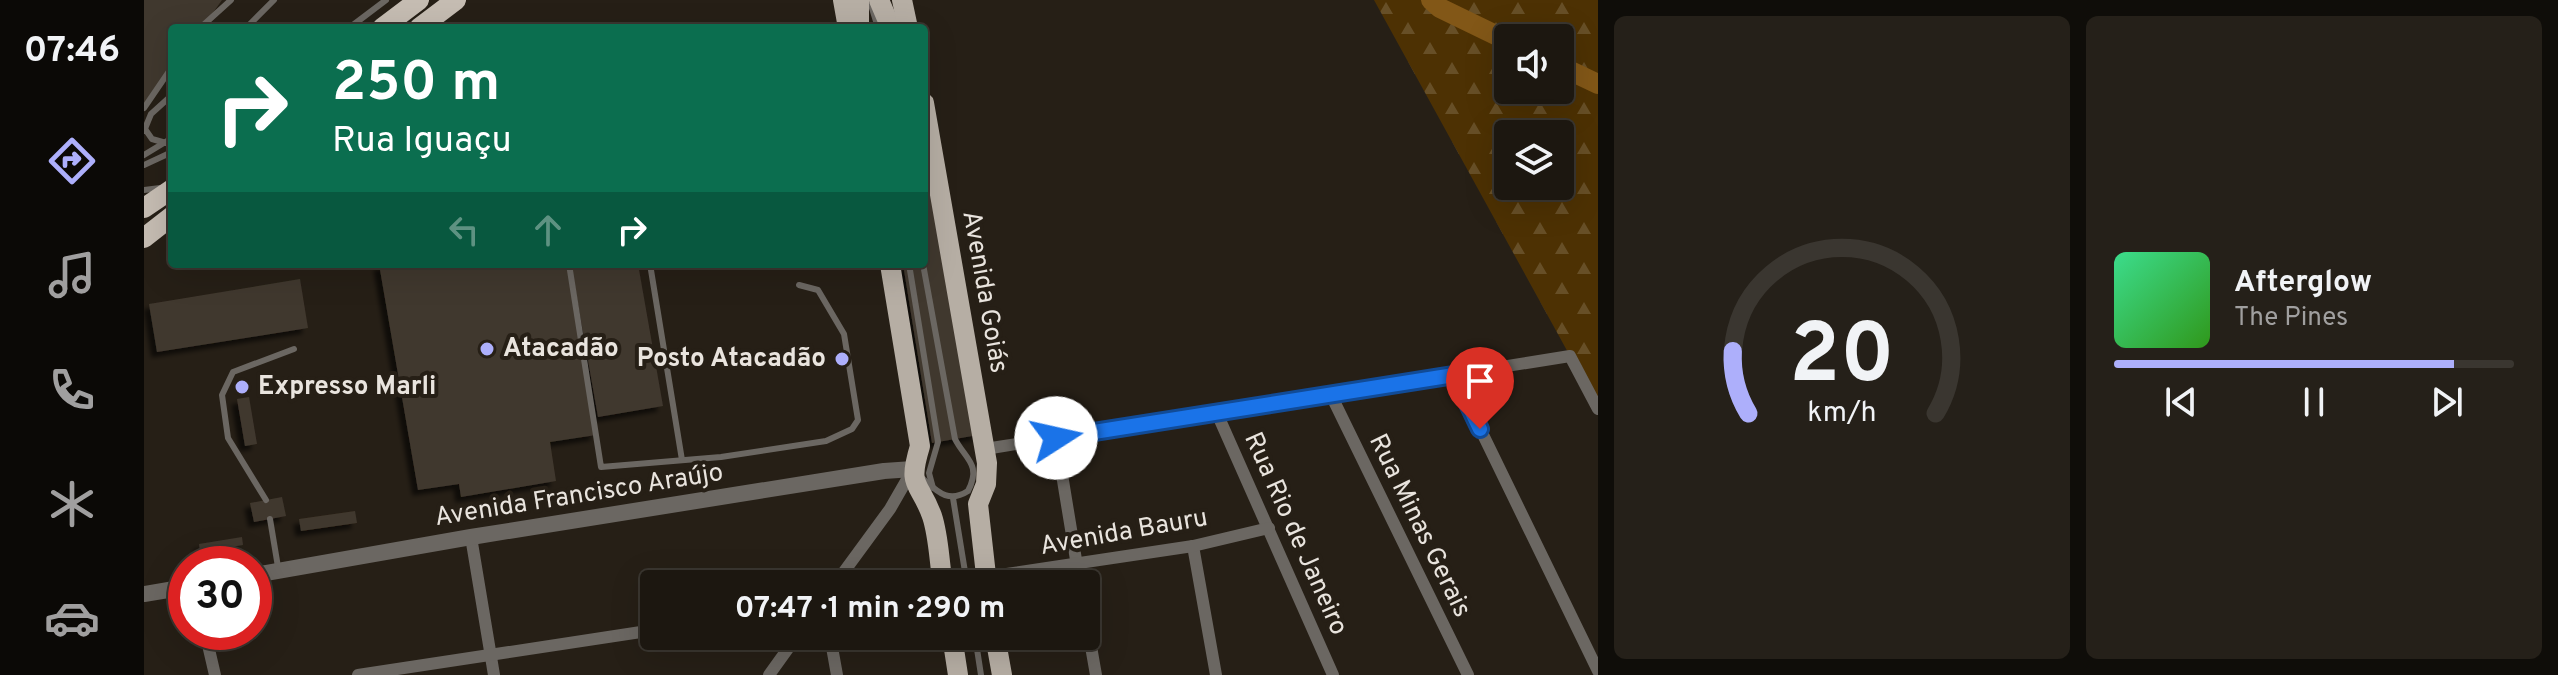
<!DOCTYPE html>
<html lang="pt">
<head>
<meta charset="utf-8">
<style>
  body { margin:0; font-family:Overpass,sans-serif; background:#252019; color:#f1f3f6; height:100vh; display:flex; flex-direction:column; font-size:30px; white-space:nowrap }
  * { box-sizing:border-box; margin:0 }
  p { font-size:26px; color:#a09f9f }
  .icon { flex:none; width:44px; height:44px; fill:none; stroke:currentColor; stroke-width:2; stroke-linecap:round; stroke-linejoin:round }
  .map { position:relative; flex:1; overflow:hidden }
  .panel { display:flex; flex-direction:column; gap:16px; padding:16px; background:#0f0d09; width:960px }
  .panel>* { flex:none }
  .hud { position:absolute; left:24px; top:24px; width:760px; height:244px; border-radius:8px; box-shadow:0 8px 32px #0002,0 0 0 2px #3a3630; background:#0b6e4f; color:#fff; overflow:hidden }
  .fabs { position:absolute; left:1350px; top:24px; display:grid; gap:16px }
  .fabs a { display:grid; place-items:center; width:80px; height:80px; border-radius:8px; background:#1c1710; box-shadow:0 8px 32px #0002,0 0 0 2px #3a3630; font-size:40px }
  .speed { position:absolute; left:24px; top:546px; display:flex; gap:16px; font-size:40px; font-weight:700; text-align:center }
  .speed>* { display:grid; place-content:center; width:104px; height:104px; border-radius:50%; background:#1c1710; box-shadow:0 8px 32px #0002,0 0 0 2px #3a3630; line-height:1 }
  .speed .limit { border:12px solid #d22; background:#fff; color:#111 }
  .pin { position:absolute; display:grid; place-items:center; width:68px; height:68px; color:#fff; margin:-82px -34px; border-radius:50% 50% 50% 0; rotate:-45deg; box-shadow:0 0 8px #0007 }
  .pin .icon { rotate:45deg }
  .me { position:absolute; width:88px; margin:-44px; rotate:80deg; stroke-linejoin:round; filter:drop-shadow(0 0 6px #0008) }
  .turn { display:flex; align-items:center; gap:28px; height:168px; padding:0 32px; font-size:36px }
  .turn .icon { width:104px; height:104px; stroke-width:2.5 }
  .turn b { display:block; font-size:56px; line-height:68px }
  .lanes { display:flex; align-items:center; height:76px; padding:0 32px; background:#0003; justify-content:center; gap:40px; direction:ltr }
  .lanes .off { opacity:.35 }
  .panel .tile { flex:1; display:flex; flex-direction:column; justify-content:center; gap:12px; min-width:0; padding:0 28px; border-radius:12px; background:#252019 }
  .panel .dial { align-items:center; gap:0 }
  .dial svg { height:208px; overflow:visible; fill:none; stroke:#3a3630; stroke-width:7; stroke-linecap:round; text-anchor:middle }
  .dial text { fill:#f1f3f6; stroke:none }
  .song { display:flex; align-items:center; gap:24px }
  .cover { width:96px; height:96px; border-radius:12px; background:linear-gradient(135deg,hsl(150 70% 55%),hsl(110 70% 35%)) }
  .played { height:8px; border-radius:4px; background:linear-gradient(90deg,#adaffb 85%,#3a3630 85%) }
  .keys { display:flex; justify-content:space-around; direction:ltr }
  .panel .tiles { flex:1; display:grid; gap:16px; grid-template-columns:repeat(2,1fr) }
  .trip { position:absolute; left:496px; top:570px; width:460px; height:80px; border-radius:8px; background:#1c1710; box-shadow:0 8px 32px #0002,0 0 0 2px #3a3630; font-weight:700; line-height:80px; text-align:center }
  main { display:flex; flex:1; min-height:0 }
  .menu { display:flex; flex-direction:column; width:144px; justify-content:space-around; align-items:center; background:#0b0906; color:#a09f9f }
  .menu .icon { width:56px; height:56px }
  .menu .selected { color:#adaffb }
  .menu b { font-size:36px; color:#f1f3f6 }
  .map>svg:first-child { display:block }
  .forest { fill:url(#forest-firs); fill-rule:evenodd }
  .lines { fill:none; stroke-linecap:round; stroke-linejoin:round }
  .river { stroke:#825717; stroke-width:20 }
  .building { fill:#40382e; filter:url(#shadow) }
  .service { stroke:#6b6762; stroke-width:6 }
  .minor { stroke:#6b6762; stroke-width:12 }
  .tertiary { stroke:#6b6762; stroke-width:16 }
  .primary { stroke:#b6aea4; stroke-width:20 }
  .trunk { stroke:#c5bcb2; stroke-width:20 }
  .route-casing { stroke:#114b97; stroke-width:20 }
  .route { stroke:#1a73e8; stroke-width:14 }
  .poi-dot { fill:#adaffb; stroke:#261f16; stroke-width:3 }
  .labels { text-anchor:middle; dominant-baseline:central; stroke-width:8; stroke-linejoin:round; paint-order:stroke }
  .street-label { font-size:26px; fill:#e9e4de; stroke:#261f16 }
  .poi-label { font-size:26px; font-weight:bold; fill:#e9e4de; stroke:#261f16; text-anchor:start }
</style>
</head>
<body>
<main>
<nav class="menu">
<b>07:46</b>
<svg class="icon selected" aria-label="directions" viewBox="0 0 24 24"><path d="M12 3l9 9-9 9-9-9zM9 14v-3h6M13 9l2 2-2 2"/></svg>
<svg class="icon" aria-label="music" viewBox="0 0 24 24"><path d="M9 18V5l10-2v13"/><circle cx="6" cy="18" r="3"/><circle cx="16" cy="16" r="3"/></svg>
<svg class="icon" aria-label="phone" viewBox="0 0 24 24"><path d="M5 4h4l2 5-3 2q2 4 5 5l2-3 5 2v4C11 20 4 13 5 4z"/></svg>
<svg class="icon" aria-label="climate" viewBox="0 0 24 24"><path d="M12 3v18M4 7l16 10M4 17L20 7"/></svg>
<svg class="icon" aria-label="car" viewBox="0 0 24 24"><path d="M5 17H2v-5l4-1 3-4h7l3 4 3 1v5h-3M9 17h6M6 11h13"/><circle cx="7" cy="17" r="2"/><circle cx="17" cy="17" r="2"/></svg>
</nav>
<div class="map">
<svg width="1454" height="675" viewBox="0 0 1454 675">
  <defs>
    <pattern id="forest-firs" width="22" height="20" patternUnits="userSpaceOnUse" patternTransform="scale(2)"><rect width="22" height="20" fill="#4d3103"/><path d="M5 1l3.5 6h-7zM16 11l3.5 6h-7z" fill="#674f27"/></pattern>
    <filter id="shadow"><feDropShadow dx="-5.5" dy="5.5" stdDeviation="2" flood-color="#0009"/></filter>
  </defs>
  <rect width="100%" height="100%" fill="#261f16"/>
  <!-- forest -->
  <path class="forest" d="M1230,0h224v405l-28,-49zM1364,38h52v52h-52zM1364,134h52v52h-52z"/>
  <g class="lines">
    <!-- river -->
    <g class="river">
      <polyline points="1287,0 1296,8 1364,41"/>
      <polyline points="1416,66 1454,84"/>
    </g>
  </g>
  <!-- building -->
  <g class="building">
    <polygon points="0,0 78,0 58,28 28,28 28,68 0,106"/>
    <polygon points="780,136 834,435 788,443 759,264 780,264"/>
    <polygon points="235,264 423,264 452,435 406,442 412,481 317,497 315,484 274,490"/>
    <polygon points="427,264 494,264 519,406 454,417"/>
    <polygon points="156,279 164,328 13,352 5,304"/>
    <polygon points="105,397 113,444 101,446 93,399"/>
    <polygon points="138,497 142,516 110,522 106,503"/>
    <polygon points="211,511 213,523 157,531 155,519"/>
    <polygon points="98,537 99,545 56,552 55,544"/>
  </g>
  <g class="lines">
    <!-- service -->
    <g class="service">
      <polyline points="727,5 734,28"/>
      <polyline points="56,28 87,0"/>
      <polyline points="102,28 130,0"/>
      <polyline points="205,28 242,0"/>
      <polyline points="0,108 28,67"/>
      <polyline points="1,129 8,139 22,143"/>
      <polyline points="0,131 7,114 28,95"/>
      <polyline points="0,155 28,138"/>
      <polyline points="0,165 28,152"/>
      <polyline points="0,190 16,188"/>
      <polyline points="425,264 457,467 577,457 682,441 708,429 714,420 700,334 674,290 655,285"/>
      <polyline points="506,264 538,460"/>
      <polyline points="530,264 542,267 549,264"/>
      <polyline points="765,264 794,442 785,473 789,488"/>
      <path d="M778,478c15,13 26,26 46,13 14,-27 -3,-32 -13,-52l-32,-175"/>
      <polyline points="809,498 823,584"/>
      <polyline points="122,500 84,438 78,395 89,372 150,349"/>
      <polyline points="126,519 134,567"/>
      <polyline points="831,636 837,675"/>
    </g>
    <!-- minor -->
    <g class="minor">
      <polyline points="1310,375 1454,671"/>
      <polyline points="1187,395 1324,675"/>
      <polyline points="1072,411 1189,675"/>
      <polyline points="912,438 936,584"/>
      <polyline points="841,449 1426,356 1454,409"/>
      <polyline points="327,537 350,675"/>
      <polyline points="1049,546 1072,675"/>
      <polyline points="842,577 1049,546 1125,528"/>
      <polyline points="691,584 746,509 769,469"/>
      <polyline points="942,618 952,675"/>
      <polyline points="61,632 71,675"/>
      <polyline points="686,636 693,675"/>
      <polyline points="214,675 510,630"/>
      <polyline points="625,675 653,636"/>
    </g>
    <!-- tertiary -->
    <g class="tertiary">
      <polyline points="110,575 327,537 740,471 769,469"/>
      <polyline points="0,594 42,587"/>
    </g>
    <!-- primary -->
    <g class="primary">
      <polyline points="699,0 704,28"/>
      <polyline points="715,0 715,28"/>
      <polyline points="735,0 747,28"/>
      <polyline points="758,0 764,28"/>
      <polyline points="780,103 843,463 842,484 834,504 843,584"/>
      <path d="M746,264l30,182c-13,43 -1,34 12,70 7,21 7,46 11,68"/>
      <polyline points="808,636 814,675"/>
      <polyline points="851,636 858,675"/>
    </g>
    <!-- trunk -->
    <g class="trunk">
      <polyline points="238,28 275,0"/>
      <polyline points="275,28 312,0"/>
      <polyline points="0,208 28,189"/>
      <polyline points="0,238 28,216"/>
    </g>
  </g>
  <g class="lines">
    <defs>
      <polyline id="route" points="912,438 1310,375 1336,429"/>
    </defs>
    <!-- route casing -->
    <use href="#route" class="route-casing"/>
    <!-- route -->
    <use href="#route" class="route"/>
  </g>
  <!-- markers -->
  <g class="poi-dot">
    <circle cx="343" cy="349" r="8"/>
    <circle cx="698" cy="359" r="8"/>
    <circle cx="98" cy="387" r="8"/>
  </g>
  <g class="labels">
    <!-- street labels -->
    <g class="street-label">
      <text transform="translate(840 292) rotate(80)">Avenida Goiás</text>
      <text transform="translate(435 496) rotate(-9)">Avenida Francisco Araújo</text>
      <text transform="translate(1275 526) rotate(64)">Rua Minas Gerais</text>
      <text transform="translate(980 533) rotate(-10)">Avenida Bauru</text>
      <text transform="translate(1151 534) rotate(66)">Rua Rio de Janeiro</text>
    </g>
    <!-- poi labels -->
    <g class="poi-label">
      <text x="359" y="349">Atacadão</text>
      <text x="682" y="359" text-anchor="end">Posto Atacadão</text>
      <text x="114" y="387">Expresso Marli</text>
    </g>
  </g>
</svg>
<div class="fabs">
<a><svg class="icon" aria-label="sound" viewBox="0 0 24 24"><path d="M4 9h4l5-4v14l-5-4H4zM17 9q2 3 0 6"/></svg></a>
<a><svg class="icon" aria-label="layers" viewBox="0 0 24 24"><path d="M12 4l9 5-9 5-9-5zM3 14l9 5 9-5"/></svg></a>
</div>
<div class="speed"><div class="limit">30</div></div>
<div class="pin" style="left:1336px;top:429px;background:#d93025"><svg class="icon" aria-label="arrive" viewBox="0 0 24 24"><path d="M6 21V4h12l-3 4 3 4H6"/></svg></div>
<svg class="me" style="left:912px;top:438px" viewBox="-20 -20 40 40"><circle r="19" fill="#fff"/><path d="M0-13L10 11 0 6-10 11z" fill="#1a73e8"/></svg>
<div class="trip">07:47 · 1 min · 290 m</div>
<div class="hud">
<div class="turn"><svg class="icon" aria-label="right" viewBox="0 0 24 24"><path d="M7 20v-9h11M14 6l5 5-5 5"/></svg><div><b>250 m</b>Rua Iguaçu</div></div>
<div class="lanes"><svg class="icon off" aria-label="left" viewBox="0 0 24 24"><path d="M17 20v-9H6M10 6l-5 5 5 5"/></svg><svg class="icon off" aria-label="ahead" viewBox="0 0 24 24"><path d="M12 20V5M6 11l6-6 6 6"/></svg><svg class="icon" aria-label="right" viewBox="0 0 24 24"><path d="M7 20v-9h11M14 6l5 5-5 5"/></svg></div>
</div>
</div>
<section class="panel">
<div class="tiles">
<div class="tile dial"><svg viewBox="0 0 100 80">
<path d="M14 69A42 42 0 1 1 86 69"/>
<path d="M14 69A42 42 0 0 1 8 45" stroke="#adaffb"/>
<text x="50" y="56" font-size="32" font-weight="700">20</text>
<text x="50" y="72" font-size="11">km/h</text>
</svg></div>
<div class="tile">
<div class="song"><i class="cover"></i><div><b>Afterglow</b><p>The Pines</p></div></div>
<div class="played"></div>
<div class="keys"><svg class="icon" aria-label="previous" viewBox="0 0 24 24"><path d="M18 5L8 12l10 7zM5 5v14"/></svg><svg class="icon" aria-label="pause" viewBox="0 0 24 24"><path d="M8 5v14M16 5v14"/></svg><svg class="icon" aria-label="next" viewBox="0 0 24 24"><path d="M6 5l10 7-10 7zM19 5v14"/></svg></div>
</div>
</div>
</section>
</main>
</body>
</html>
